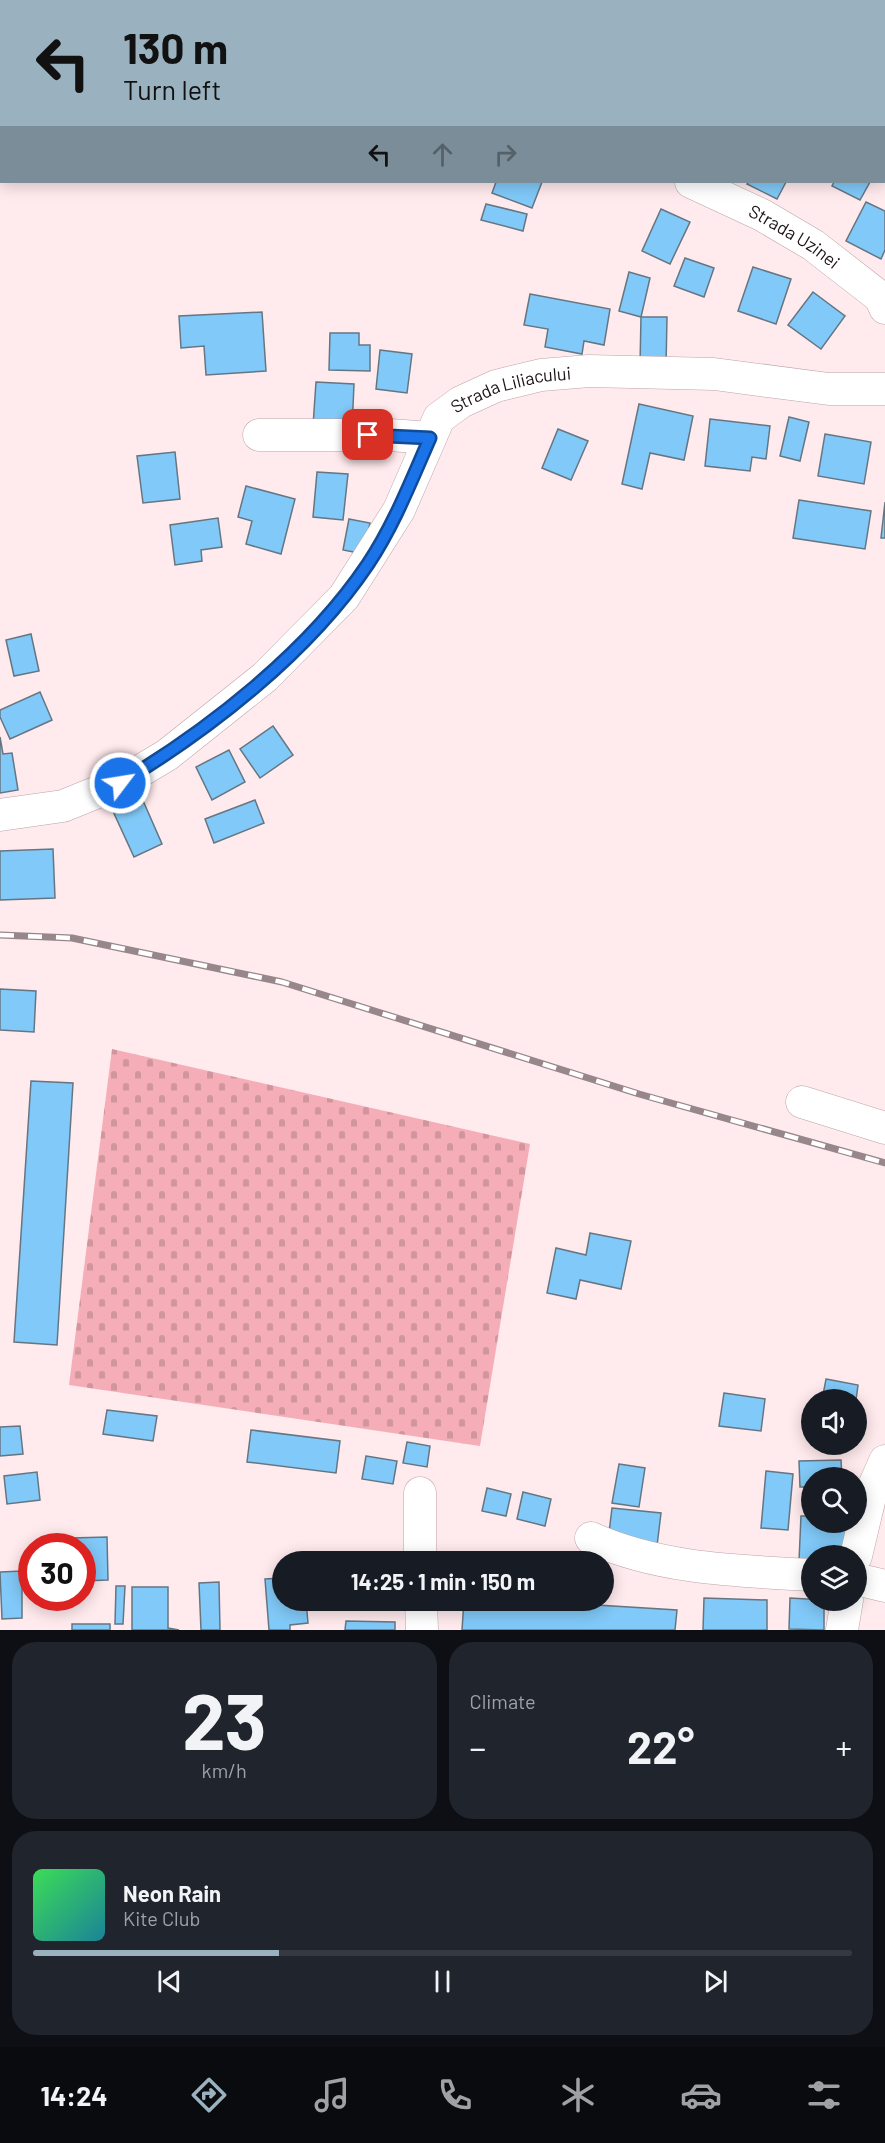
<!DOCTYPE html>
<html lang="en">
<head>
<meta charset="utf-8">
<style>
  body { margin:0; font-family:Barlow,sans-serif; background:#20242c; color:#f1f3f6; height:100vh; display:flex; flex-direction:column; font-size:22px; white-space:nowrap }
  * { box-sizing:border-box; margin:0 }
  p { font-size:20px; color:#9ea1a6 }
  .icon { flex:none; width:33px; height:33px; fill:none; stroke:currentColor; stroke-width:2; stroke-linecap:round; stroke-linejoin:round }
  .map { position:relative; height:1630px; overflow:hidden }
  .side { display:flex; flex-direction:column; gap:12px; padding:12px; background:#0d0f14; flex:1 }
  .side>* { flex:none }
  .guide { position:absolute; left:0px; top:0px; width:885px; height:183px; box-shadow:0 3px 15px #0003; background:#9ab1c0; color:#111; overflow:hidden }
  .buttons { position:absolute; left:801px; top:1389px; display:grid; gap:12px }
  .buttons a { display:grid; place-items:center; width:66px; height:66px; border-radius:50%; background:#171b24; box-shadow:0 3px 15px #0003; font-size:30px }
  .speed { position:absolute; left:18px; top:1533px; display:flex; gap:12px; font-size:30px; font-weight:700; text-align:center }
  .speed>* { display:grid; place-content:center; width:78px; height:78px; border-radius:50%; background:#171b24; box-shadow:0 3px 15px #0003; line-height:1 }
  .speed .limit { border:9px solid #d22; background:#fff; color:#111 }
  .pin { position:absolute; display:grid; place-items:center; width:51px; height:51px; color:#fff; margin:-26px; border-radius:12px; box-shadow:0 3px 9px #0006 }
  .me { position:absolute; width:66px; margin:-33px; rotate:59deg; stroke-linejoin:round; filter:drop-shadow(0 0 4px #0008) }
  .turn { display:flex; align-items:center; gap:21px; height:126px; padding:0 24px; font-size:27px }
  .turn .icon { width:78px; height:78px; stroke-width:2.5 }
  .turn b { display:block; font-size:42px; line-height:51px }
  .lanes { display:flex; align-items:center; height:57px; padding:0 24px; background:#0003; justify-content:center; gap:30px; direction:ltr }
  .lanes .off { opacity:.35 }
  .big { font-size:45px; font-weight:700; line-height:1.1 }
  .side .widget { flex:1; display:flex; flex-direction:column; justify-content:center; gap:9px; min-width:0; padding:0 21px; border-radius:24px; background:#20242c }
  .side .dial { align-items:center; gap:0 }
  .dial b { font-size:78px; line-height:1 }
  .song { display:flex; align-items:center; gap:18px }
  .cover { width:72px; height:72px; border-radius:9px; background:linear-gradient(135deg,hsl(130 70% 55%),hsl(190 70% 35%)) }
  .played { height:6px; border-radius:3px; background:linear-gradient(90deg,#9ab1c0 30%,#363941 30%) }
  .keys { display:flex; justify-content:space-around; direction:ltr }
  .heat { display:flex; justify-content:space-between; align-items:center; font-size:33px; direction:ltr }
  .side .tiles { flex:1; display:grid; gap:12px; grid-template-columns:1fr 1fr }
  .widget:last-child { grid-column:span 2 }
  .trip { position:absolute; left:272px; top:1551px; width:342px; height:60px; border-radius:30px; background:#171b24; box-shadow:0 3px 15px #0003; font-weight:700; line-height:60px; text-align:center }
  .tab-bar { display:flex; height:96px; justify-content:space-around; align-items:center; background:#090b0e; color:#9ea1a6 }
  .tab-bar .icon { width:42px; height:42px }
  .tab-bar .on { color:#9ab1c0 }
  .tab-bar b { font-size:27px; color:#f1f3f6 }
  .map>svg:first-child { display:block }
  .cemetery { fill:url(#cemetery-stones) }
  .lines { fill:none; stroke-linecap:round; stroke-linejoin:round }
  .river { stroke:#d27182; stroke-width:45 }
  .building { fill:#81c9f8; stroke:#657682; stroke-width:1.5 }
  .minor-casing { stroke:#bca4a7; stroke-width:33 }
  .minor { stroke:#fff; stroke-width:32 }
  .rail-casing { stroke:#97878a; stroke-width:7 }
  .rail { stroke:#fff; stroke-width:4.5; stroke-dasharray:14; stroke-linecap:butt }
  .route-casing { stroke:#114b97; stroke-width:15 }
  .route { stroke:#1a73e8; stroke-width:10 }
  .labels { text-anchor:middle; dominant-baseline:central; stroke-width:4.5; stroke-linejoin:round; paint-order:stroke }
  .street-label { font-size:18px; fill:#1c1314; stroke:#fff }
</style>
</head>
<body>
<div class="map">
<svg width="885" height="1630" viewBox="0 0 885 1630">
  <defs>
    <pattern id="cemetery-stones" width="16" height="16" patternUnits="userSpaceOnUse" patternTransform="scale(1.5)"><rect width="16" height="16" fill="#f5aeb8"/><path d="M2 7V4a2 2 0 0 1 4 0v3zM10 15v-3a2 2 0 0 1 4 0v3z" fill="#d1959d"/></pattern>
  </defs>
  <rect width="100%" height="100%" fill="#ffeaed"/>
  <!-- cemetery -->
  <polygon class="cemetery" points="112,1049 530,1144 480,1446 69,1385"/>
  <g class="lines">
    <!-- river -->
    <polyline class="river" points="875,0 878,2"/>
  </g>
  <!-- building -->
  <g class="building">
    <polygon points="496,182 542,182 532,208 492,193"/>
    <polygon points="749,182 786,182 777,199 747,184"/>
    <polygon points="834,182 870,182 860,200 832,186"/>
    <polygon points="866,202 885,211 885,250 881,259 846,241"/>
    <polygon points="486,204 527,214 523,231 481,220"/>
    <polygon points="661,209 690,222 670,264 642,251"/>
    <polygon points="685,258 714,268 704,297 674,286"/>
    <polygon points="753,267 791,279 776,324 738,311"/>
    <polygon points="629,272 650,278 641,317 619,311"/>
    <polygon points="813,292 845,316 821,349 788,325"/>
    <polygon points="530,294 610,309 604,345 584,341 582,354 545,347 548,329 524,325"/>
    <polygon points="262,312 266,371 206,375 204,346 181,348 179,316"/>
    <polygon points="641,317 667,317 666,366 640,365"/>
    <polygon points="330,333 359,333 359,345 370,345 370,371 329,370"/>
    <polygon points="380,350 412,354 407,393 376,389"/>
    <polygon points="316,382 354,384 352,429 313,426"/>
    <polygon points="639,404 693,416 684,460 650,453 642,489 622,484"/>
    <polygon points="789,417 809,422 800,461 780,456"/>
    <polygon points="710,419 770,426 766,459 752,457 750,471 705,466"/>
    <polygon points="558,429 588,441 571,480 542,468"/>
    <polygon points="825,434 871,442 864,484 818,476"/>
    <polygon points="175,452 180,499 143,503 137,456"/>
    <polygon points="317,472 348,474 343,520 313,517"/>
    <polygon points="246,486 295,499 281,554 246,544 252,521 238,517"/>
    <polygon points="799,500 871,511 865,549 793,538"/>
    <polygon points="885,502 885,538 881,538"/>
    <polygon points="218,518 222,547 201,550 202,561 175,565 170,525"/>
    <polygon points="349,519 370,523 364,554 343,550"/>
    <polygon points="31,634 39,671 14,676 6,640"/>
    <polygon points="40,692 52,720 10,739 0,717 0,710"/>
    <polygon points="273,726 293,755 260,778 240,749"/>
    <polygon points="0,737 3,754 12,753 18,790 0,793"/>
    <polygon points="229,750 245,782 212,800 196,767"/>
    <polygon points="141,796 162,844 134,857 112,809"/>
    <polygon points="255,800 264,823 214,843 205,819"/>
    <polygon points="53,849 55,898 0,900 0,851"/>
    <polygon points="0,989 36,991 34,1032 0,1030"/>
    <polygon points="31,1081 73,1083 57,1345 14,1342"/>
    <polygon points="590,1233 631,1241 621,1289 580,1280 576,1299 547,1293 556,1248 586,1255"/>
    <polygon points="826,1379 858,1385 856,1400 822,1400"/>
    <polygon points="724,1393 765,1399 761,1431 719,1426"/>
    <polygon points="107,1410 157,1416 153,1441 103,1434"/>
    <polygon points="20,1426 23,1454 0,1456 0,1427"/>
    <polygon points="251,1430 340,1441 336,1473 247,1462"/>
    <polygon points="407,1442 430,1446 427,1467 403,1463"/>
    <polygon points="366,1456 397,1461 393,1484 362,1479"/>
    <polygon points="841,1460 842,1478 812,1478 812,1487 800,1487 799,1461"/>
    <polygon points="619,1464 645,1468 639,1507 612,1503"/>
    <polygon points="766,1471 793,1474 788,1530 761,1528"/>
    <polygon points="37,1472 40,1500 7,1504 4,1476"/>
    <polygon points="487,1488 511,1494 506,1516 482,1511"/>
    <polygon points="523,1492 551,1499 545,1526 517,1519"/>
    <polygon points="612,1508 661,1513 657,1546 608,1541"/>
    <polygon points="801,1516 812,1516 812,1522 848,1522 847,1556 812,1556 812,1561 799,1561"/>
    <polygon points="107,1537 108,1580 82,1581 82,1546 71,1546 71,1538"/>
    <polygon points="22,1571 22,1618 2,1619 0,1572"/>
    <polygon points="282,1578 282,1600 306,1600 308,1623 290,1625 290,1630 269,1630 265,1579"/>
    <polygon points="219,1582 220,1630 201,1630 199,1583"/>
    <polygon points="116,1586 125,1586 123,1624 115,1624"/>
    <polygon points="132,1587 168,1587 168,1628 179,1630 132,1630"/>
    <polygon points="704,1598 767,1600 767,1630 703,1630"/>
    <polygon points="790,1598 824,1600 824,1630 789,1629"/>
    <polygon points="464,1600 582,1600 581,1604 677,1610 675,1630 462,1630"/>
    <polygon points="346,1621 395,1622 395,1630 345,1630"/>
    <rect x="72" y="1624" width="38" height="6"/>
  </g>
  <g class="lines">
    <defs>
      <g id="minor">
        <polyline points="271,0 275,2"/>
        <polyline points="0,1 1,0"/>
        <path id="s1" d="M691,182l71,33 51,30 67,52 5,11"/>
        <polyline points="259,435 390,435 430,438"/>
        <path id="s2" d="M0,815l63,-9 57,-23 47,-28 98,-78 79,-80 55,-87 40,-92 22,-16 35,-16 45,-11 48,-4 125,3 115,15h56"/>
        <polyline points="802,1102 885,1128"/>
        <polyline points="420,1493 420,1562"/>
        <path d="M591,1538c68,31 147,33 221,37"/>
        <polyline points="856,1556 871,1493 885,1461"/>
        <polyline points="856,1579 885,1586"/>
        <polyline points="421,1600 422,1630"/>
        <polyline points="842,1630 847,1600"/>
      </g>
    </defs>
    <!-- minor casing -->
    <use href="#minor" class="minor-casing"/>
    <!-- minor -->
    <use href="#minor" class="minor"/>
    <defs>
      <polyline id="rail" points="0,935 72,938 282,982 639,1094 885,1163"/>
    </defs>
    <!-- rail casing -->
    <use href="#rail" class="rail-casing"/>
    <!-- rail -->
    <use href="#rail" class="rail"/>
  </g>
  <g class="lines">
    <defs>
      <path id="route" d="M120,783c89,-53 189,-131 248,-219 26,-39 43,-83 62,-126l-62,-3"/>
    </defs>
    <!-- route casing -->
    <use href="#route" class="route-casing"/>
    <!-- route -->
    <use href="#route" class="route"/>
  </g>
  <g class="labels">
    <!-- street labels -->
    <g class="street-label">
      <text stroke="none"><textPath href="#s1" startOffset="117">Strada Uzinei</textPath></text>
      <text stroke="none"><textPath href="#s2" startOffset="700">Strada Liliacului</textPath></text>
    </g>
  </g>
</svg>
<div class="buttons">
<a><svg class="icon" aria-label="sound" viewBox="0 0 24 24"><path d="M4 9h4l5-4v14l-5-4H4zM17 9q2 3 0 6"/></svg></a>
<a><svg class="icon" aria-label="search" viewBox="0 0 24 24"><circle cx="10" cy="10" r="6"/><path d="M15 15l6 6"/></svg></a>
<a><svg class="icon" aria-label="layers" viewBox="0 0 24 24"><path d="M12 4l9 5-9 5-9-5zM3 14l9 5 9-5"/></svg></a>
</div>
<div class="speed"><div class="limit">30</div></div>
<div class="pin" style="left:368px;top:435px;background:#d93025"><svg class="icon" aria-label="arrive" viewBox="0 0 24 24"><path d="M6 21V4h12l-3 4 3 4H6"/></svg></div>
<svg class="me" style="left:120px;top:783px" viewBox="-20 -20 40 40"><circle r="17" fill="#1a73e8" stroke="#fff" stroke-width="3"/><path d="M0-11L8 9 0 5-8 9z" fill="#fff"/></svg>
<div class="trip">14:25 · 1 min · 150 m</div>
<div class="guide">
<div class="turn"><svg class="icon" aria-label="left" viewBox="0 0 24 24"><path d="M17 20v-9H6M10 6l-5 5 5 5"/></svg><div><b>130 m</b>Turn left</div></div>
<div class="lanes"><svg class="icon" aria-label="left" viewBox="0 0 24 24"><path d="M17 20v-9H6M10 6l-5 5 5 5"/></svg><svg class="icon off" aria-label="ahead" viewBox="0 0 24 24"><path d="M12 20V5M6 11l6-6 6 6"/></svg><svg class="icon off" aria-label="right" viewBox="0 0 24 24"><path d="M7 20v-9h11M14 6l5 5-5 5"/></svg></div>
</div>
</div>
<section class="side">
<div class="tiles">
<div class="widget dial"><b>23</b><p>km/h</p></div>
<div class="widget"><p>Climate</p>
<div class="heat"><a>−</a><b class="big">22°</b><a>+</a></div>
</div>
<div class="widget">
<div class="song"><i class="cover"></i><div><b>Neon Rain</b><p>Kite Club</p></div></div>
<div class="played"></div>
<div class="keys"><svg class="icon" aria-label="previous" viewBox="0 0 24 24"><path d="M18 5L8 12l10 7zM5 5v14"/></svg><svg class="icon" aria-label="pause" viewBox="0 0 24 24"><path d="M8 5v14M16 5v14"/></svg><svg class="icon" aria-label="next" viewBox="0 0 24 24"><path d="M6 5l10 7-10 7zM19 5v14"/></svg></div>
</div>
</div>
</section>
<nav class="tab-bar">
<b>14:24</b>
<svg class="icon on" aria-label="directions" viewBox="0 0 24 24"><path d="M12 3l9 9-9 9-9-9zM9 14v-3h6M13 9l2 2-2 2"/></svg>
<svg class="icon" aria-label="music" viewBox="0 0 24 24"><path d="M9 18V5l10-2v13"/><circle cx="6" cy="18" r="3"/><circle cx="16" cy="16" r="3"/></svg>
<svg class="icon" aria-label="phone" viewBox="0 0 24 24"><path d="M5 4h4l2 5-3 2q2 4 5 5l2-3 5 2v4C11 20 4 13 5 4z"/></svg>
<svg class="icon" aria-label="climate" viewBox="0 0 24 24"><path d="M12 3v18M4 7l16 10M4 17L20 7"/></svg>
<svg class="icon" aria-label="car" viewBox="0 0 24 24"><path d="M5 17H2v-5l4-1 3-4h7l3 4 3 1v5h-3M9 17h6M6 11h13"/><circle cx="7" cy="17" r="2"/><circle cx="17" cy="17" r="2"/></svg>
<svg class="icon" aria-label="filters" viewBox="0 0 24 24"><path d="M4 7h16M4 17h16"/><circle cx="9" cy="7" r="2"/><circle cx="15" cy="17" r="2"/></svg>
</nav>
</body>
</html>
